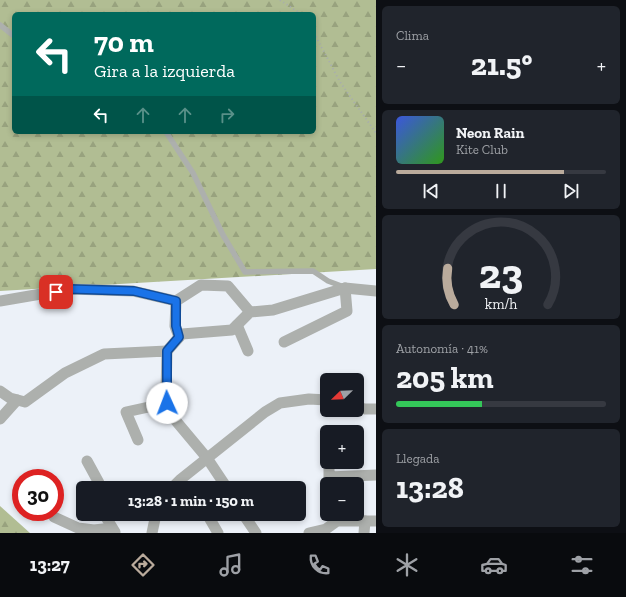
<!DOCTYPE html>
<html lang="es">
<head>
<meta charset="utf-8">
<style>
  body { margin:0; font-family:"Zilla Slab",serif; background:#20242c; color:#f1f3f6; height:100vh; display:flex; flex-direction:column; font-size:15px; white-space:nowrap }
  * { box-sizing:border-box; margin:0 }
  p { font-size:13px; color:#9ea1a6 }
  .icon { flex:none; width:22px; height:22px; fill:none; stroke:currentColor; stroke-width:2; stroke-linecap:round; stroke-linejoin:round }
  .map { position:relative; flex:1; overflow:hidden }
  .details { display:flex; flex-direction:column; gap:6px; padding:6px; background:#0d0f14; width:250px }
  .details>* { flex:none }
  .banner { position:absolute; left:12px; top:12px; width:304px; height:122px; border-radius:6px; box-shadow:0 2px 6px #0003; background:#00695c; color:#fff; overflow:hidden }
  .needle { width:26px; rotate:247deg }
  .buttons { position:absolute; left:320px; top:373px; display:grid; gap:8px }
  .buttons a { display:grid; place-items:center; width:44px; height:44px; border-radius:6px; background:#171b24; box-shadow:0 2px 6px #0003; font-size:20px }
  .speed { position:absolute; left:12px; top:469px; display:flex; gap:8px; font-size:20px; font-weight:700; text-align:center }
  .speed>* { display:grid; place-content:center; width:52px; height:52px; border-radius:50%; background:#171b24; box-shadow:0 2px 6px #0003; line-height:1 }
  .speed .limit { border:6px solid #d22; background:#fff; color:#111 }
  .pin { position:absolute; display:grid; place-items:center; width:34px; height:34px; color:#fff; margin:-17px; border-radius:8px; box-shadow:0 2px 6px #0006 }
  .me { position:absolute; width:44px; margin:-22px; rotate:358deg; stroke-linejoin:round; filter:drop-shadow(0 0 3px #0008) }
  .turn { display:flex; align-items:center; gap:14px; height:84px; padding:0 16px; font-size:18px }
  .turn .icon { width:52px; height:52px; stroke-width:2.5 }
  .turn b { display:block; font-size:28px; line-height:34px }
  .lanes { display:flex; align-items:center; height:38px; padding:0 16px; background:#0003; justify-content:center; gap:20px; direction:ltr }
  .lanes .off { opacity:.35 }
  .big { font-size:30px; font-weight:800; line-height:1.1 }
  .details .card { flex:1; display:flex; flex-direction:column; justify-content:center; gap:6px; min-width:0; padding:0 14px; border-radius:6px; background:#20242c }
  .details .dial { align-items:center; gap:0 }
  .dial svg { height:104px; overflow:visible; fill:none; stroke:#363941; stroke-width:7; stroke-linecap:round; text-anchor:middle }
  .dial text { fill:#f1f3f6; stroke:none }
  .song { display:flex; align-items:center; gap:12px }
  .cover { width:48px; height:48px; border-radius:6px; background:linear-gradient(135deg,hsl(230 70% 55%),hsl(110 70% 35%)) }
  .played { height:4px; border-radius:2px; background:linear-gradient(90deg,#baab9c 80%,#363941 80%) }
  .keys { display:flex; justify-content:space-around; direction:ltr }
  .heat { display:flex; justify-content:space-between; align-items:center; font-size:22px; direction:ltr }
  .charge { height:6px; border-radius:3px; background:linear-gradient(90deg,#34c759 41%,#363941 0) }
  .trip { position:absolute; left:76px; top:481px; width:230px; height:40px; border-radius:6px; background:#171b24; box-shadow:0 2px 6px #0003; font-weight:800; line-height:40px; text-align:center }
  .dock { display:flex; height:64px; justify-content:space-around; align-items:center; background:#090b0e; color:#9ea1a6 }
  .dock .icon { width:28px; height:28px }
  .dock .active { color:#baab9c }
  .dock b { font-size:18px; color:#f1f3f6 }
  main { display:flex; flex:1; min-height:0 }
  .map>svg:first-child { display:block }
  .forest { fill:url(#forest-firs); fill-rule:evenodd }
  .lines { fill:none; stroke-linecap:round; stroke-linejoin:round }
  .path { stroke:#a7abb1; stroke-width:2; stroke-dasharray:1 3; stroke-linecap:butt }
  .service { stroke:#adb0ad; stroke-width:5.5 }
  .minor { stroke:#adb0ad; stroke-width:11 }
  .route-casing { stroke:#114b97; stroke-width:10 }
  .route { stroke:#1a73e8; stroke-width:7 }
</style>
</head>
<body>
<main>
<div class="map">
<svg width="376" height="533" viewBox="0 0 376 533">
  <defs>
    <pattern id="forest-firs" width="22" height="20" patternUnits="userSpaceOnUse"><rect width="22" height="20" fill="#b1bd93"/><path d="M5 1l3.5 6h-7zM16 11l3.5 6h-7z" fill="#98a27e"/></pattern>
  </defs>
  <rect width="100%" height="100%" fill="#ecf1f8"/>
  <!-- forest -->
  <g class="forest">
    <path d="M0,0h376v269l-376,22zM14,14h300v118h-300z"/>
    <polygon points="0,506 30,533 0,533"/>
  </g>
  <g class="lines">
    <!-- path -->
    <g class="path">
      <polyline points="280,0 301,14"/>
      <polyline points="314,33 340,82 376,133"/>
    </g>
    <!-- service -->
    <g class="service">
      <polyline points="0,25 14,36"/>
      <polyline points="166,132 193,173 223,235 245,272 313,271 328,281 344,287"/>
    </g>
    <!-- minor -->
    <g class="minor">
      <polyline points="0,301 70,289 133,291 176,301"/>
      <polyline points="237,325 248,351"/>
      <polyline points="179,337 175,326 176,301 201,285 228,286 250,312"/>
      <polyline points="284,342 347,311 345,288"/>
      <polyline points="167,351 182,334 232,330 250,312 273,310 345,288 376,291"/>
      <polyline points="0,391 10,398 25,402 65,373 104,354 167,351 166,394 167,403 171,415 207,458 227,488"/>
      <polyline points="357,407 365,409 376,409"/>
      <polyline points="0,419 17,400"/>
      <polyline points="138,440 126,412 167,403"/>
      <polyline points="87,461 99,483 98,487 96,488"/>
      <polyline points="329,462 329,477 376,475"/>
      <polyline points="172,488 181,479 265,412 280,403 309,399 327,400"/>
      <polyline points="104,514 115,532"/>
      <polyline points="207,514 218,533"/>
      <polyline points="243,514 256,533"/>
      <polyline points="54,517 78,528 94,530 112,528"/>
      <polyline points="152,533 156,514"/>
      <polyline points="309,533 326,529 337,521 376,521"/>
      <polyline points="364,533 365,521"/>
    </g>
  </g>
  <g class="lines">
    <defs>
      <polyline id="route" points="56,292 70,289 134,291 176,301 176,326 179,337 167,351 167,403"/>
    </defs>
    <!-- route casing -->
    <use href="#route" class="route-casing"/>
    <!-- route -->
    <use href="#route" class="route"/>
  </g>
</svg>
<div class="buttons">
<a><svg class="needle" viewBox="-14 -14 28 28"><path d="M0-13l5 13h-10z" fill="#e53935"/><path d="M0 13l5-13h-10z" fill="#9ea1a6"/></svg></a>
<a>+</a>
<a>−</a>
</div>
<div class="speed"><div class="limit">30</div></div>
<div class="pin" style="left:56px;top:292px;background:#d93025"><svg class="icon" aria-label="arrive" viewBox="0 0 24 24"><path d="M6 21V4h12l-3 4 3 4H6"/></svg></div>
<svg class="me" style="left:167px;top:403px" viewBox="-20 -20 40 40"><circle r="19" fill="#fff"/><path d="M0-13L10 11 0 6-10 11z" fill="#1a73e8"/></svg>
<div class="trip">13:28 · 1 min · 150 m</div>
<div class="banner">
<div class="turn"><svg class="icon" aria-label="left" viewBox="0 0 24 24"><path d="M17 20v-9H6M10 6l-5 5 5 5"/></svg><div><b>70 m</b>Gira a la izquierda</div></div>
<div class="lanes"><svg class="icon" aria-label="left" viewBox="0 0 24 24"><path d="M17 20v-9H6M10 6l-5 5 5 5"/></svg><svg class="icon off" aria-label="ahead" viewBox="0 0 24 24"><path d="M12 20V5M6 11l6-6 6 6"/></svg><svg class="icon off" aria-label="ahead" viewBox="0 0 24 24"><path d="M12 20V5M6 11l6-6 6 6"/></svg><svg class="icon off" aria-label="right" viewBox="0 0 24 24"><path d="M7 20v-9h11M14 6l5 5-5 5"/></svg></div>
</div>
</div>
<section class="details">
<div class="card"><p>Clima</p>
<div class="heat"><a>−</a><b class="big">21.5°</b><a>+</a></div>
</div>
<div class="card">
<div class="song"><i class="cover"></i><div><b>Neon Rain</b><p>Kite Club</p></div></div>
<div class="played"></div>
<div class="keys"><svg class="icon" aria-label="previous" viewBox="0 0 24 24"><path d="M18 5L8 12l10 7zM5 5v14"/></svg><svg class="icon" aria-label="pause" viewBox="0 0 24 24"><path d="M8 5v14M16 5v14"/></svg><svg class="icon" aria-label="next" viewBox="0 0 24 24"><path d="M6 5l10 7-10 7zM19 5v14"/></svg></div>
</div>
<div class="card dial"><svg viewBox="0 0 100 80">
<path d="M14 69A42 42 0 1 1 86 69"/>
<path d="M14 69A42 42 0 0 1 9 41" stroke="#baab9c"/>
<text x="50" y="56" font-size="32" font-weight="700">23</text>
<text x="50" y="72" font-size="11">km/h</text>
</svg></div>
<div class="card"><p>Autonomía · 41%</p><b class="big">205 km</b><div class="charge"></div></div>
<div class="card"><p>Llegada</p><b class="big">13:28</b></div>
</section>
</main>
<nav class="dock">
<b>13:27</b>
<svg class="icon active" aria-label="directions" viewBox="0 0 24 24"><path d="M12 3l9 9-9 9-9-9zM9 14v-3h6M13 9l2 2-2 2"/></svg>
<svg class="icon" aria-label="music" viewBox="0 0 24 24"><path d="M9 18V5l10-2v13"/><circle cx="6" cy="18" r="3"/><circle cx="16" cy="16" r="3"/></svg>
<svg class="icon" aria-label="phone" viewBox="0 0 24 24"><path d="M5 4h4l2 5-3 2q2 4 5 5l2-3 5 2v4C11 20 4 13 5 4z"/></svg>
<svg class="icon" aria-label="climate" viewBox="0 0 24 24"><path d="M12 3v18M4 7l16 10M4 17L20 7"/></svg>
<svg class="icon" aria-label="car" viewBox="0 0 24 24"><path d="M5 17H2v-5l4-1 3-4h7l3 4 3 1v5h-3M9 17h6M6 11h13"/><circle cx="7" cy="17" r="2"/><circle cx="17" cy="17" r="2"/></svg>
<svg class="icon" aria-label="filters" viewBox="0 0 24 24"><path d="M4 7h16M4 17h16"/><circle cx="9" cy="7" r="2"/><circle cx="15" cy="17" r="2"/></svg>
</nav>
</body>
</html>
